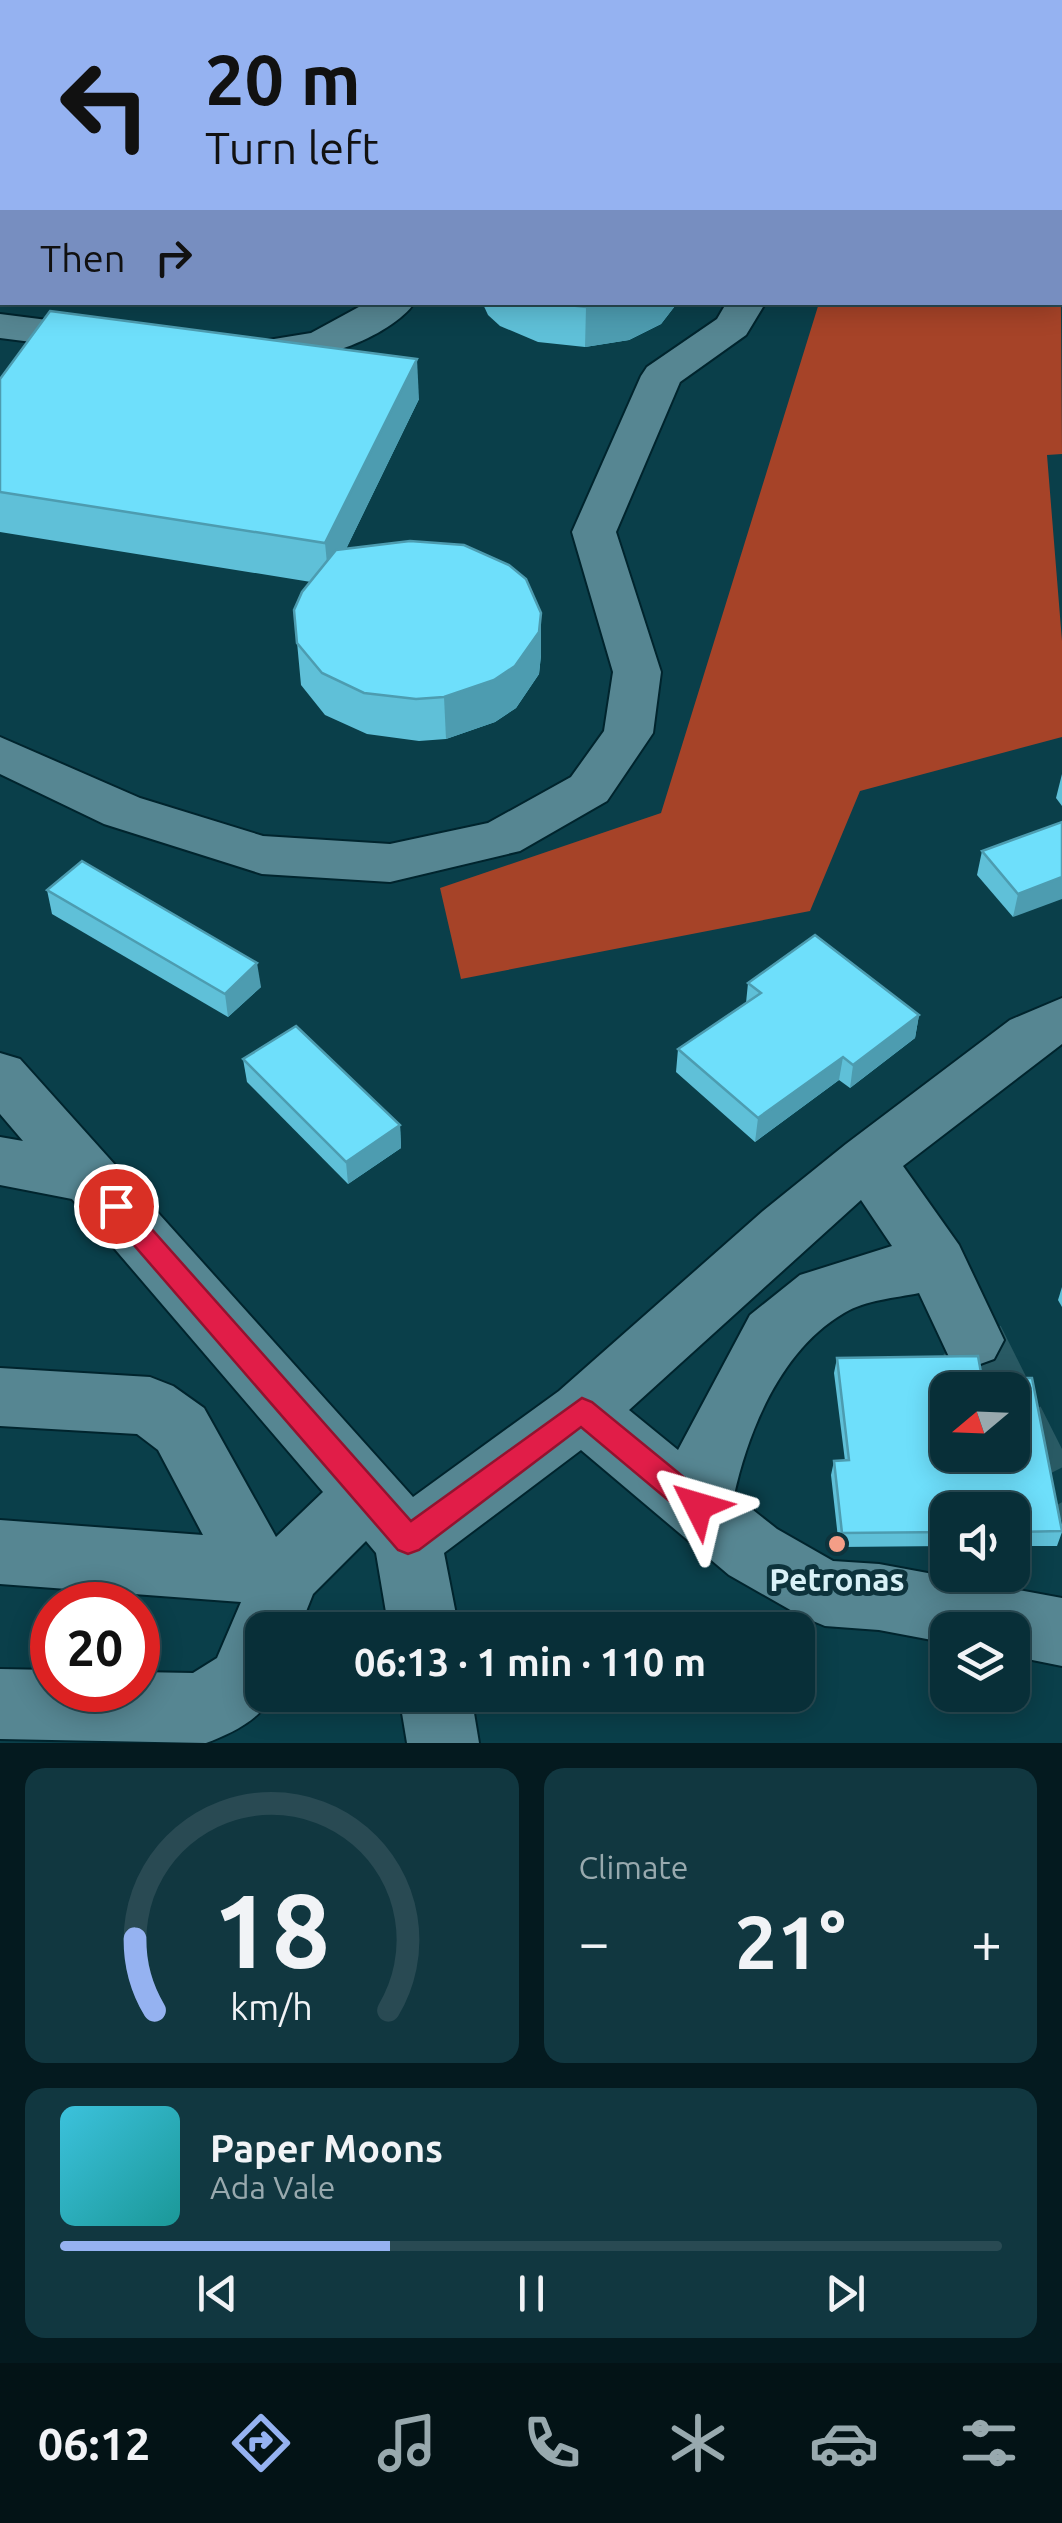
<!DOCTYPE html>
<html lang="en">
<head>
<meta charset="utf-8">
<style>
  body { margin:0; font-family:Ubuntu,sans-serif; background:#113740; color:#f1f3f6; height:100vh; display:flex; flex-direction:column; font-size:38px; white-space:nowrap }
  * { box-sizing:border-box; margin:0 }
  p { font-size:32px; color:#98a9ae }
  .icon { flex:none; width:55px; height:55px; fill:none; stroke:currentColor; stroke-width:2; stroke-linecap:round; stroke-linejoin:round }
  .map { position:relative; height:1743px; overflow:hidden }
  .drawer { display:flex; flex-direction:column; gap:25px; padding:25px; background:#041a1f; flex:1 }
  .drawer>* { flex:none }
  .banner { position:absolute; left:0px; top:0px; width:1062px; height:305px; box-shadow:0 5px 25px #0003,0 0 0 2px #294a53; background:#95b2f1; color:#111; overflow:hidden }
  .needle { width:65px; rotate:251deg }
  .tools { position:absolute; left:930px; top:1372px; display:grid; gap:20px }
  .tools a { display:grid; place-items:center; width:100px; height:100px; border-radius:20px; background:#082f38; box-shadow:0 5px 25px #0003,0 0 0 2px #294a53; font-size:50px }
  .speed { position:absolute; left:30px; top:1582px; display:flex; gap:20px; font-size:50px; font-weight:700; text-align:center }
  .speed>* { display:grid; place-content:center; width:130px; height:130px; border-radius:50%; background:#082f38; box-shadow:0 5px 25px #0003,0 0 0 2px #294a53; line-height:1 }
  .speed .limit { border:15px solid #d22; background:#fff; color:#111 }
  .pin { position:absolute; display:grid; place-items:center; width:85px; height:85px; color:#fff; margin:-42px; border:5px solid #fff; border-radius:50%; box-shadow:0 2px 10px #0007 }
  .me { position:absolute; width:110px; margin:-55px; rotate:310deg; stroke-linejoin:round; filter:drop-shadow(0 0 8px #0008) }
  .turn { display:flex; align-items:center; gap:35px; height:210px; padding:0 40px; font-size:45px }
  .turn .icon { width:130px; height:130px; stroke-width:2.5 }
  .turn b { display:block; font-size:70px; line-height:85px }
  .then { display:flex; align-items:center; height:95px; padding:0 40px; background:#0003; gap:20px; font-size:38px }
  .big { font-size:75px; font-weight:600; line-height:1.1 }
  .drawer .widget { flex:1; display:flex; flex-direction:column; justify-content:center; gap:15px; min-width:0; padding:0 35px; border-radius:20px; background:#113740 }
  .drawer .dial { align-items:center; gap:0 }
  .dial svg { height:260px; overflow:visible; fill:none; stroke:#294a53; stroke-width:7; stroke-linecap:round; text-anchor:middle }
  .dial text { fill:#f1f3f6; stroke:none }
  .song { display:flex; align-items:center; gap:30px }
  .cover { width:120px; height:120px; border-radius:15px; background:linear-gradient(135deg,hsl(190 70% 55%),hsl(180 70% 35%)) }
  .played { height:10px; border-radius:5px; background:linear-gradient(90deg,#95b2f1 35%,#294a53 35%) }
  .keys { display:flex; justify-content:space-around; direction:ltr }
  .heat { display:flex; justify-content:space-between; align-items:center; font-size:55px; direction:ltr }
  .drawer .tiles { flex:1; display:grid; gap:25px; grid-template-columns:1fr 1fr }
  .widget:last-child { grid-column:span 2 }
  .trip { position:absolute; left:245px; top:1612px; width:570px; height:100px; border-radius:20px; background:#082f38; box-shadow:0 5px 25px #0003,0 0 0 2px #294a53; font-weight:600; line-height:100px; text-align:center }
  .tab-bar { display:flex; height:160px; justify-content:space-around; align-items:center; background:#031316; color:#98a9ae }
  .tab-bar .icon { width:70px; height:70px }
  .tab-bar .on { color:#95b2f1 }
  .tab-bar b { font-size:45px; color:#f1f3f6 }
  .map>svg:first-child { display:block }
  .green { fill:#974630 }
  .forest { fill:#a64328 }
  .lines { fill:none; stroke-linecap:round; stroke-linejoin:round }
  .minor-tunnel { stroke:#295a64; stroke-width:64; stroke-dasharray:64 31; stroke-linecap:butt }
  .minor-casing { stroke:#00242d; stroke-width:4 }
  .path { stroke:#689099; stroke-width:5; stroke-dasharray:5 5; stroke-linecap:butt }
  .minor { fill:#568692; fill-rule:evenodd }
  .wall { fill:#5fc0d8 }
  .shaded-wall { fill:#4d9cb0 }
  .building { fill:#6edffb; stroke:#4d9cb0; stroke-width:2.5; fill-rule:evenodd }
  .route { fill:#e11d48; stroke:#92132f; stroke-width:2.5 }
  .poi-dot { fill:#f49e87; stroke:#0d333c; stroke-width:4 }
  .labels { text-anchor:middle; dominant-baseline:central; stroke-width:10; stroke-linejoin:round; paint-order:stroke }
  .near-poi-label { font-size:32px; font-weight:bold; fill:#d8f1f7; stroke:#0d333c }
</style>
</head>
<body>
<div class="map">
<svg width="1062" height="1743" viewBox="0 0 1062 1743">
  <rect width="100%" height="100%" fill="#0a3f4a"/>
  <!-- green -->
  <polygon class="green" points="0,0 367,0 371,2 2,2 0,198"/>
  <!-- forest -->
  <polygon class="forest" points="1060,178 1062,454 1047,455 1062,641 1062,737 860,791 810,911 461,979 440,888 661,813 819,303 1060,302"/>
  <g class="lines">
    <!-- minor-tunnel -->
    <g class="minor-tunnel">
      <polyline points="972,1340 997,1390"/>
      <polyline points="1012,1421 1062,1520"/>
    </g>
    <defs>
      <g id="minor">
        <polygon points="391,0 431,0 432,2 393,2"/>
        <rect x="1060" y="129" width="2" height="22"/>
        <path d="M368,302h47c-28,42 -137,73 -184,62l-6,-9 6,-9 80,-13z"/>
        <polygon points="727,302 766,302 746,335 680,382 616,532 661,672 653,733 607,801 520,851 390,882 262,874 104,824 0,774 0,737 140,798 263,836 390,844 488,823 571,777 604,731 613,672 572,532 641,376 647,367 717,319"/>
        <polygon points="0,314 103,327 117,330 123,339 117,348 103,351 0,338"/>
        <path d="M1062,998v46l-159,122 56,79 45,95 -10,19 -22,8 -22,-8 -31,-66c-24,5 -53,7 -75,20 -62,36 -95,115 -110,182l43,34 56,32 46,3 183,34v68l-50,-10v-26h-64v13l-69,-13 -54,-4 -24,-10 -72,-41 -148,-125 -137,103 15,77h-70l-13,-77 -10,-12 -53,53 -14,35 -37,1v65h10c-10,24 -42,39 -66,48l-206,-4v-70l52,1v20h86v-18l55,1 24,-15 24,-56 -241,-18v-64l203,15 -45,-85 -21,-16 -137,-8v-58l150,9 23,9 31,22 72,129 47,-45 -251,-293 -72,-14v-48l23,4 -23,-27v-61l20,6 393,438 146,-106 204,-180 83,-67 164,-124zM861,1200l31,46 -92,29 -50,40 -72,135 -49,-40z"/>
        <polygon points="399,1695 471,1695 479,1743 407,1743"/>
      </g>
    </defs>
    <!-- minor casing -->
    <use href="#minor" class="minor-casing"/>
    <!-- path -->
    <polyline class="path" points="198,2 204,0"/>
    <!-- minor -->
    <use href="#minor" class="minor"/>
  </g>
  <!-- wall -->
  <g class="wall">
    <polygon points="479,0 576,0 569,2 483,2"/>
    <polygon points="482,302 678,302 661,324 629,340 585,347 538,342 500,326 488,315"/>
    <polygon points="0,379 419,399 346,549 541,655 539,674 516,708 495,722 446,739 419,741 367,734 325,715 301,685 294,610 311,582 0,532"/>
    <polygon points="1062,774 1062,806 1056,798"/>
    <polygon points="1062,822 1013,917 977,875 982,851"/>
    <polygon points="47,890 261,987 228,1017 52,914"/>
    <polygon points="748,983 919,1015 915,1038 850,1088 839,1080 755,1142 676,1072 678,1049 746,1003"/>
    <polygon points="243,1059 400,1125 401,1148 348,1184 247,1082"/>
    <polygon points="1062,1287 1062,1307 1058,1300"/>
    <polygon points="837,1358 982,1378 1062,1532 1057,1546 1012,1546 1012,1510 948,1510 948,1546 839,1547 831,1475 834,1461 845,1461 834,1373"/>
  </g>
  <!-- shaded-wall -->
  <g class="shaded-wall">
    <polygon points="576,0 569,2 515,2 516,0"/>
    <polygon points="1062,108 1062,125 1060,127 1060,111"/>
    <polygon points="615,302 678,302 661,324 629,340 585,347 586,307"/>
    <polygon points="417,359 419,399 329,584 325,543"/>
    <polygon points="541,613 541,655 539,674 516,708 495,722 446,739 444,697"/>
    <polygon points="1062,877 1062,899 1013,917 1018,894"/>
    <polygon points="257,963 261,987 228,1017 225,994"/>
    <polygon points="919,1015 915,1038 850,1088 853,1065"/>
    <polygon points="843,1057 839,1080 755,1142 758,1118"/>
    <polygon points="400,1125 401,1148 348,1184 346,1162"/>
  </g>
  <!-- building -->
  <g class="building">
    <polygon points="681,0 1062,0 1062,39 1060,40 1060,2 680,2"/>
    <polygon points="1060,40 1062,62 1062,108 1060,110"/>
    <polygon points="542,302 615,302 586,307"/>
    <polygon points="50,311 417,359 325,543 0,492 0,379"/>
    <polygon points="410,541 464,545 509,565 526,579 541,613 539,632 515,666 494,680 444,697 416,699 364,693 322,673 297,643 294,610 302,592 336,550"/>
    <polygon points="1062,822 1062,877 1018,894 982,851"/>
    <polygon points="82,861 257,963 225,994 47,890"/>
    <polygon points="815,935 919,1015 853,1065 843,1057 758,1118 678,1049 761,993 748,983"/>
    <polygon points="296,1026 400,1125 346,1162 243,1059"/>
    <path d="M978,1356l4,22h50l30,153 -50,1v-22h-64v22l-106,1 -8,-72 15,-1 -12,-102zM948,1390h64v65h-64z"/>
  </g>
  <!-- route -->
  <polygon class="route" points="116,1196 125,1199 411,1521 582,1398 592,1402 708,1497 712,1506 708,1516 698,1520 687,1516 581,1427 419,1550 408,1554 398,1550 107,1214 103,1206 107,1199"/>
  <!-- markers -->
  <circle class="poi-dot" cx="837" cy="1544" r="10"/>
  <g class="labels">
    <!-- near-poi labels -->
    <g class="near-poi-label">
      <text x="837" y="1579">Petronas</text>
    </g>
  </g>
</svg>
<div class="tools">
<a><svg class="needle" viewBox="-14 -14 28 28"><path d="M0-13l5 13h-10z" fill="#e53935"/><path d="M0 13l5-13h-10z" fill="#98a9ae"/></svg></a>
<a><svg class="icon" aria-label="sound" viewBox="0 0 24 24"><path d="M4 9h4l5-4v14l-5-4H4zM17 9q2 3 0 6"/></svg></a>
<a><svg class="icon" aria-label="layers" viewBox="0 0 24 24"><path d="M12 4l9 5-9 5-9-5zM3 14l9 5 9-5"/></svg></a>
</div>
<div class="speed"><div class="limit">20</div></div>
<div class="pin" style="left:116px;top:1206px;background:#d93025"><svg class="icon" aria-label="arrive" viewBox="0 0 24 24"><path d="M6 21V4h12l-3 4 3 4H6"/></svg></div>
<svg class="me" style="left:698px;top:1506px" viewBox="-20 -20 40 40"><path d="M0-17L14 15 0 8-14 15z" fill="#e11d48" stroke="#fff" stroke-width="4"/></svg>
<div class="trip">06:13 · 1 min · 110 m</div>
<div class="banner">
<div class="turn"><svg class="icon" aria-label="left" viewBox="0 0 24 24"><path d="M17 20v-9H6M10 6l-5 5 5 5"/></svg><div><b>20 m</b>Turn left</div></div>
<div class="then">Then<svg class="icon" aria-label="right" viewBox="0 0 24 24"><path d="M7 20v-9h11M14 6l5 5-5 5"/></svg></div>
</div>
</div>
<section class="drawer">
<div class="tiles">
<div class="widget dial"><svg viewBox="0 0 100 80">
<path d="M14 69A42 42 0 1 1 86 69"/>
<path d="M14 69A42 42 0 0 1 8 47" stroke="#95b2f1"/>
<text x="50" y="56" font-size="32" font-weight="700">18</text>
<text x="50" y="72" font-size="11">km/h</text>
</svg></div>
<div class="widget"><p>Climate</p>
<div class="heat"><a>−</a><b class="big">21°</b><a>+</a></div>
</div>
<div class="widget">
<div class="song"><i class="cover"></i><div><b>Paper Moons</b><p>Ada Vale</p></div></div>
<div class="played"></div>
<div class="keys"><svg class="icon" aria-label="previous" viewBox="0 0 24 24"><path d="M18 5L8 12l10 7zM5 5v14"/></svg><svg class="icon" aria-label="pause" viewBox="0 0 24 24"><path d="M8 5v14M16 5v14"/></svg><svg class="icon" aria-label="next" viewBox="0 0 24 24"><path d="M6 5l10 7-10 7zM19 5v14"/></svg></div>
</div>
</div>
</section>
<nav class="tab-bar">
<b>06:12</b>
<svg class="icon on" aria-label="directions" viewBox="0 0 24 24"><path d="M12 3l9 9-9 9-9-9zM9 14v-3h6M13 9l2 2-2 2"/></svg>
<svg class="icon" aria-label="music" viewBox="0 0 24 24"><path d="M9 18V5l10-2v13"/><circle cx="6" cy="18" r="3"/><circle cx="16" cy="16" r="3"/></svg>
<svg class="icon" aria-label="phone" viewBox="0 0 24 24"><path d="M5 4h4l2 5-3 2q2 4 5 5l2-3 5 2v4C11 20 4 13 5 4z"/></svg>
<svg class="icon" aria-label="climate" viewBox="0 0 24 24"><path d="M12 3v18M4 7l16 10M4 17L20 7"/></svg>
<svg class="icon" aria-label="car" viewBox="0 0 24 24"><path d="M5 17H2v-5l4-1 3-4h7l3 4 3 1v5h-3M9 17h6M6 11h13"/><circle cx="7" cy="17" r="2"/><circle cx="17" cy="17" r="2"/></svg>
<svg class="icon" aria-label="filters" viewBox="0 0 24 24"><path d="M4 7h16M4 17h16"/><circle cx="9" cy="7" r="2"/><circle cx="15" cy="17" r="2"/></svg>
</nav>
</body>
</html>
